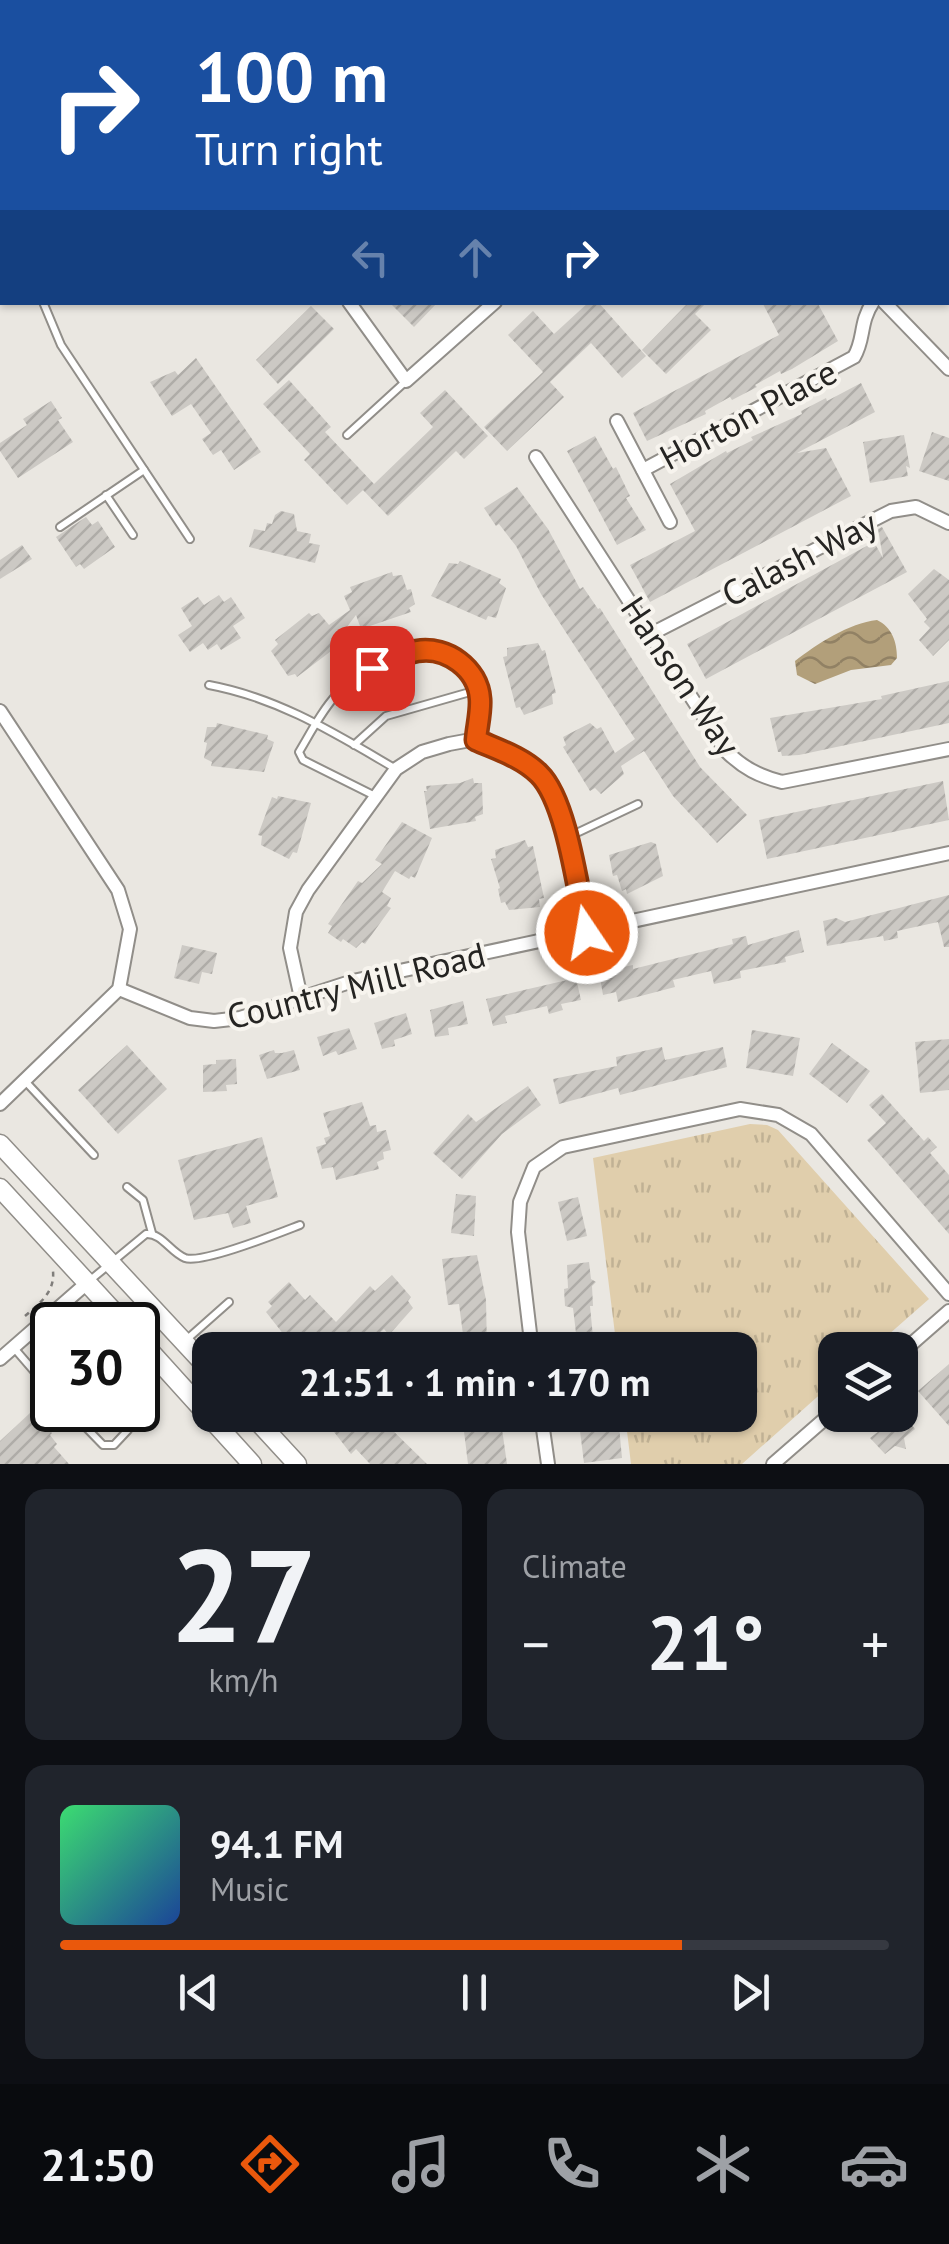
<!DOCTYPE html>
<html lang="en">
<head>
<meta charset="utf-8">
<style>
  body { margin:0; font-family:"PT Sans",sans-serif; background:#20242c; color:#f1f3f6; height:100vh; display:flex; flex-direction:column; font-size:38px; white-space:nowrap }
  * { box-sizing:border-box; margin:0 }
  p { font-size:32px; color:#9ea1a6 }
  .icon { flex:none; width:55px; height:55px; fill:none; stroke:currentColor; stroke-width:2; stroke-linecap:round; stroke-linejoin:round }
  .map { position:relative; height:1464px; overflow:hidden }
  .sheet { display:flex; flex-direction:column; gap:25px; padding:25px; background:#0d0f14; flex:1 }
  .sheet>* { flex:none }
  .hud { position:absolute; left:0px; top:0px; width:950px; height:305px; box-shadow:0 2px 8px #0004; background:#1a4fa0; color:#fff; overflow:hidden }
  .controls { position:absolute; left:818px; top:1332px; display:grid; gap:20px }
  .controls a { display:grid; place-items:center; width:100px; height:100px; border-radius:20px; background:#171b24; box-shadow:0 2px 8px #0004; font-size:50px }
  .speed { position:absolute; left:30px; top:1302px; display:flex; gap:20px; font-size:50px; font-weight:700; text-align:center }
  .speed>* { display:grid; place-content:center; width:130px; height:130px; border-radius:50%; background:#171b24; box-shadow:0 2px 8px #0004; line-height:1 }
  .speed .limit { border:5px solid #111; border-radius:15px; background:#fff; color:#111 }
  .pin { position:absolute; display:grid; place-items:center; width:85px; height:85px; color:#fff; margin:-42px; border-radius:20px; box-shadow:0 5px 15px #0006 }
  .me { position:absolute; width:110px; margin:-55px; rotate:348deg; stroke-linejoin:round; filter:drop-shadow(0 0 8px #0008) }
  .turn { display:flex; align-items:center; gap:35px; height:210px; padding:0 30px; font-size:45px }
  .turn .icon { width:130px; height:130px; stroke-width:2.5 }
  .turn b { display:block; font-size:70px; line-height:85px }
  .lanes { display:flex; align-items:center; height:95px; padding:0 30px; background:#0003; justify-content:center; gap:50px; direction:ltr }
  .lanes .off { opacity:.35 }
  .big { font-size:75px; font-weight:700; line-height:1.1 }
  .sheet .widget { flex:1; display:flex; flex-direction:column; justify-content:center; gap:15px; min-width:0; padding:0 35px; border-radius:20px; background:#20242c }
  .sheet .dial { align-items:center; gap:0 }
  .dial b { font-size:130px; line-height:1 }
  .song { display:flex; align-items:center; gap:30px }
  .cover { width:120px; height:120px; border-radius:15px; background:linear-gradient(135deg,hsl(140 70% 55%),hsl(220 70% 35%)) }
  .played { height:10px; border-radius:5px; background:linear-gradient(90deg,#ea580c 75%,#363941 75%) }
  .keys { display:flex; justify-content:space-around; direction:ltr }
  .heat { display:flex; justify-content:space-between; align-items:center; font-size:55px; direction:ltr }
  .sheet .tiles { flex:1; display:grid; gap:25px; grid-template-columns:1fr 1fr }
  .widget:last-child { grid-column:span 2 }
  .trip { position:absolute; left:192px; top:1332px; width:565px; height:100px; border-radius:20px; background:#171b24; box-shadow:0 2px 8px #0004; font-weight:700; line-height:100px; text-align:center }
  .tabs { display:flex; height:160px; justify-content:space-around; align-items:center; background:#090b0e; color:#9ea1a6 }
  .tabs .icon { width:70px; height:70px }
  .tabs .selected { color:#ea580c }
  .tabs b { font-size:45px; color:#f1f3f6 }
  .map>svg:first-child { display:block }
  .grass { fill:url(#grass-tufts) }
  .water { fill:url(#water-waves) }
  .building { fill:url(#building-hatch) }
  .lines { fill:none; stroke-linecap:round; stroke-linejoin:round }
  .lane-casing { stroke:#918e89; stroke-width:10 }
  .street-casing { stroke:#918e89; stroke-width:16 }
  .secondary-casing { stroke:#918e89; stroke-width:21 }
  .path { stroke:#807e7b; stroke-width:2.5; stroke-dasharray:5 5; stroke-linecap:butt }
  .lane { stroke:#fff; stroke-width:6 }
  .street { stroke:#fff; stroke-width:12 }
  .secondary { stroke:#fff; stroke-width:18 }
  .route-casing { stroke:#983908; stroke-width:25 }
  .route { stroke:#ea580c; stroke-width:18 }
  .labels { text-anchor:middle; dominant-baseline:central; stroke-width:8; stroke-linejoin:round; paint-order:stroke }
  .street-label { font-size:35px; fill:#252422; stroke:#f7f4ee }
</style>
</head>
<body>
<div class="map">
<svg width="949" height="1464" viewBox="0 0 949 1464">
  <defs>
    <pattern id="grass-tufts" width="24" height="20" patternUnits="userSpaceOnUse" patternTransform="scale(2.5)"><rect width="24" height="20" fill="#e0ceac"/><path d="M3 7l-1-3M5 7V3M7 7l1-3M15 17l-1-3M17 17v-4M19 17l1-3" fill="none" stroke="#c0b194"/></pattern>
    <pattern id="water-waves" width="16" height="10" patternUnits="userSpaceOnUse" patternTransform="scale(2.5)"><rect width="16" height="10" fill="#b29f7a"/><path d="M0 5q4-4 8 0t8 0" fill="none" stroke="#918164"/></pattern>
    <pattern id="building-hatch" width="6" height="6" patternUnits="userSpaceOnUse" patternTransform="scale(2.5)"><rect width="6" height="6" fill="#ccc9c4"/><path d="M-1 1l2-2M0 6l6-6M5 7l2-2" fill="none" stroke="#afaca8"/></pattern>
  </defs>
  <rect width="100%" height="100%" fill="#eae7e1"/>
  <!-- grass -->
  <polygon class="grass" points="750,1124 767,1125 778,1130 929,1299 871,1350 835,1350 835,1381 742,1464 631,1464 625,1415 740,1415 740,1350 617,1350 593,1158"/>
  <!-- water -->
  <path class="water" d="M877,620c15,7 20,22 20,38l-6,7 -40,5 -36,14 -18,-9 -2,-14c22,-17 54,-38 82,-41z"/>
  <!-- building -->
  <g class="building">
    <polygon points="389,302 438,302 414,327"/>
    <polygon points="589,302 598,302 646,356 622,378 591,343 550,382 564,397 507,451 484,427 543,372 508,335 533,311 554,334"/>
    <polygon points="689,302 707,302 695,314 711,330 666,374 642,350"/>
    <polygon points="762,302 817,302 838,341 792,369 781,374 780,371 755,385 757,387 732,400 730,397 705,411 706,414 647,441 633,413 779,335"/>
    <polygon points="311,306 334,329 278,384 256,360"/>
    <polygon points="196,358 261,452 234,470 221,450 213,455 202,439 211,433 191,404 172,416 150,382 175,371 178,375"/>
    <polygon points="289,380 331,427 325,432 374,484 433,427 420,413 445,390 488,436 464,459 456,451 388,516 363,490 347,505 304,460 310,454 263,404"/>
    <polygon points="861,383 875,412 797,453 826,448 851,496 650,602 630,565 695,531 670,484 726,451 727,453 753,440 751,437 802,414 801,411 826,398 827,401"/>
    <polygon points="51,401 62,418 58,420 73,442 18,478 0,451 0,443 27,425 23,419"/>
    <polygon points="932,432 949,438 949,481 919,471"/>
    <polygon points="904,435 910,468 906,466 908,476 870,483 863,442"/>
    <polygon points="595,436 613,469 616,467 630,496 626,498 646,530 617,545 567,451"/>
    <polygon points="517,487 548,529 580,589 583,587 598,609 600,608 700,767 747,815 717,843 673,796 644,751 621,766 624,774 601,794 595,788 590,791 563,747 566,745 563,737 590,723 597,729 601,727 615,753 635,739 541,594 516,546 499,524 496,526 484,508"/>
    <polygon points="281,511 294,514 297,531 311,534 309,543 320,545 315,563 249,547 254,529 265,531 267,523 272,524 275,515"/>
    <polygon points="86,517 92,525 98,521 115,547 84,569 80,564 76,567 56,537"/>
    <polygon points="882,527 907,572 706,679 687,644 874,542 883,558 878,529"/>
    <polygon points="22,545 32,559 0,579 0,560"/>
    <polygon points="460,561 501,579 499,583 506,588 496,618 488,616 486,620 431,596 449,563 458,564"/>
    <polygon points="934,569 949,580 949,640 933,656 919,640 930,628 924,622 927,619 908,594"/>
    <polygon points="392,572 393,576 402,575 407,590 411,589 415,604 409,608 411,612 361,629 356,615 336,641 339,645 297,677 295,674 288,676 271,651 278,644 275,640 309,613 312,616 319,613 329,625 350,610 344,596 352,592 350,587"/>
    <polygon points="219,595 224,602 231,597 245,618 233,626 241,638 221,650 217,644 208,650 203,643 190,652 178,635 192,626 181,608 198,597 204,605"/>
    <polygon points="538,643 542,651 545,650 556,693 552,694 553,704 524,715 520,707 516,708 503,657 507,656 507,648"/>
    <polygon points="949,681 949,723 799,755 782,756 781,752 778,752 770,718 882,699 881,696"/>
    <polygon points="217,723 268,735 267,739 274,742 264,772 211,766 212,762 204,758 207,743 204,742 207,727 216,727"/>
    <polygon points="473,778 474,783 482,783 483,814 475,817 476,821 430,829 424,791 427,791 426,786 460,783"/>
    <polygon points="943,781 949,820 767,859 759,820"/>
    <polygon points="278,796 311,803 297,853 293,852 289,859 261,845 262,836 258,835 272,797 277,799"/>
    <polygon points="402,822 432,838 415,878 411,876 409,879 395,871 382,892 391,898 387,906 391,908 365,944 362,942 356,948 343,939 341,942 328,933 332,926 328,924 358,881 362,883 382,864 375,860"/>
    <polygon points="525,840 528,847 533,846 544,898 539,899 540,907 509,910 505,902 501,903 498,889 500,888 491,859 496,858 495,850"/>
    <polygon points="651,842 656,844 663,876 627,894 626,889 622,891 617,875 613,876 609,855"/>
    <polygon points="949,895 949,947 944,947 938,922 897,931 898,938 884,941 883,936 827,946 823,921 836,918 845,922"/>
    <polygon points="799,930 804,952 785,957 786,962 740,971 741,978 714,984 711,971 673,980 675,987 618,1002 616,992 603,995 599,972 633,965 633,969 733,944 732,939 746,936 748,945"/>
    <polygon points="182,945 217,953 212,974 202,972 199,984 174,978"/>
    <polygon points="576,978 581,1000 561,1004 563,1010 549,1014 547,1006 505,1016 507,1023 493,1026 486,999"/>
    <polygon points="463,1001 468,1024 448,1028 449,1035 435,1037 430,1010"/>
    <polygon points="406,1013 412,1034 394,1040 395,1046 382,1049 374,1023"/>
    <polygon points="349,1028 357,1049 338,1055 336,1051 323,1056 317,1037"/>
    <polygon points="752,1030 800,1038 793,1076 746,1068"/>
    <polygon points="949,1039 949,1090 920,1093 915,1042"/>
    <polygon points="832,1043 870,1071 847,1103 809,1074"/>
    <polygon points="127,1045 167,1089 118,1134 78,1090"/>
    <polygon points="662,1047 665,1060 723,1047 727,1067 620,1095 618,1088 559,1104 553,1079 617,1066 616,1057"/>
    <polygon points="274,1050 275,1053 282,1053 294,1050 300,1070 267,1079 259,1055"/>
    <polygon points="236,1059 237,1084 226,1085 227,1091 203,1092 203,1065 216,1064 216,1060"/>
    <polygon points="528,1086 541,1105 502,1134 462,1179 433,1153 468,1114 476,1122"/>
    <polygon points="882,1094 924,1141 928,1137 937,1147 930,1153 949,1175 949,1234 867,1140 886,1123 869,1105"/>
    <polygon points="362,1102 370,1126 376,1125 377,1132 386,1130 391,1150 383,1152 384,1159 377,1162 379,1169 336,1180 333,1167 322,1169 316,1147 326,1144 324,1138 330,1136 323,1113"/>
    <polygon points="262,1137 278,1197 246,1206 251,1223 233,1228 228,1213 194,1220 178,1160"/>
    <polygon points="456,1194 476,1196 474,1236 451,1233"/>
    <polygon points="578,1197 587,1236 567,1241 558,1202"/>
    <polygon points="477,1255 486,1300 487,1350 465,1350 459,1304 448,1305 442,1259"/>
    <polygon points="589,1262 591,1279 596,1282 592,1286 593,1306 590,1306 593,1337 598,1337 600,1350 578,1350 573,1308 565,1306 564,1289 568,1288 567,1265"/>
    <polygon points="392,1275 411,1297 408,1301 413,1308 389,1335 384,1329 361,1350 306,1350 293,1336 288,1340 266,1312 272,1306 268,1302 289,1282 305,1300 310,1295 336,1322 370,1286 375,1291"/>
    <polygon points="949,1364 949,1426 918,1391"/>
    <polygon points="30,1413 52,1433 50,1435 57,1444 54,1447 69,1464 0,1464 0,1441"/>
    <polygon points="902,1413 915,1429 904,1438 906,1449 895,1446 885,1454 870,1438"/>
    <polygon points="321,1415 396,1415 386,1424 427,1464 370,1464 356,1449 351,1454"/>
    <polygon points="462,1415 500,1415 507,1464 468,1464"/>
    <polygon points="578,1415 642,1415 642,1423 619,1426 622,1458 584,1463"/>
  </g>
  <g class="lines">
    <defs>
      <g id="lane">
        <polyline points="684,0 686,2"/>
        <polyline points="758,0 760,2"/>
        <polyline points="772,2 776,0"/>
        <polyline points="0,237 2,240"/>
        <polyline points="43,302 61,345 190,539"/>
        <polyline points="347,435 405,382"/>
        <polyline points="106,495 133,535"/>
        <polyline points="60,527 144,470"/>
        <path d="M209,685c70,13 127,49 187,84"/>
        <polyline points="354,745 386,716 477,690"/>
        <path d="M375,796l-72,-36 -4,-8c12,-20 23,-42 39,-59 33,-34 123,-73 140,-2 4,15 0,31 -2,47"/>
        <polyline points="566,838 638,804"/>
        <polyline points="25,1081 94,1155"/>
        <polyline points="127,1187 143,1200 152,1233"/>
        <path d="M88,1282l58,-48c16,-1 24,18 39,24 17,6 94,-25 115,-33"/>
        <polyline points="185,1341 229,1302"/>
        <polyline points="14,1348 52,1392"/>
        <polyline points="69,1410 103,1445 114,1445 128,1430 115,1410"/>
      </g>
      <g id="street">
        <polyline points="350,0 352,2"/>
        <polyline points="604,0 606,2"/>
        <polyline points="62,2 65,0"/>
        <polyline points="0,40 2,43"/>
        <polyline points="948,140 949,139"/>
        <polyline points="948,188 949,190"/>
        <polyline points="349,302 406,381 495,302"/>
        <polyline points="884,302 949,369"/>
        <polyline points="617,421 670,522"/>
        <path d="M536,457l190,294c17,17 33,25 56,31l167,-33"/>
        <path d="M643,470l211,-113c11,-18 5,-34 19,-55"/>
        <polyline points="651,634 891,511 916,507 949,523"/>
        <polyline points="0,711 118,890 130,929 119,989 0,1104"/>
        <polyline points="119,989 190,1018 214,1021 240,1018 353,981 949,853"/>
        <polyline points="301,998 290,948 296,912 308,890 396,769 422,752 449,744 476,739 523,762 540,774 555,799 587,933"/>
        <polyline points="532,1350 518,1232 520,1202 534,1167 563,1147 740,1109 778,1115 811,1134 949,1294"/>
        <polyline points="900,1354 949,1311"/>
        <polyline points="0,1359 87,1283"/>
        <polyline points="541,1415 548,1464"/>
        <polyline points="773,1464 835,1410"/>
      </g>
      <g id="secondary">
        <polyline points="224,2 227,0"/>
        <polyline points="268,2 271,0"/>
        <polyline points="0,212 2,210"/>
        <polyline points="0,257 2,254"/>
        <polyline points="0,1144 210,1370"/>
        <polyline points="0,1188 126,1325"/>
        <polyline points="138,1338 252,1464"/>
        <polyline points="252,1415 297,1464"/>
      </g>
    </defs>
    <!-- lane casing -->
    <use href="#lane" class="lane-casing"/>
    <!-- street casing -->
    <use href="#street" class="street-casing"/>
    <!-- secondary casing -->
    <use href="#secondary" class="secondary-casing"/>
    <!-- path -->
    <path class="path" d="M25,1316c15,-13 30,-24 28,-45"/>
    <!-- lane -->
    <use href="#lane" class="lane"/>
    <!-- street -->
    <use href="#street" class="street"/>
    <!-- secondary -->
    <use href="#secondary" class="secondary"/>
  </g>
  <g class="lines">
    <defs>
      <path id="route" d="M372,668c14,-7 29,-14 45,-17 30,-5 61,18 63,48 1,13 -3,28 -4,41 20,9 46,17 63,34 28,27 39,119 48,159"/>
    </defs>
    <!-- route casing -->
    <use href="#route" class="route-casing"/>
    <!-- route -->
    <use href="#route" class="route"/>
  </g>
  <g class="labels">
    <!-- street labels -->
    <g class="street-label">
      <text transform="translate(748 414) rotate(-28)">Horton Place</text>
      <text transform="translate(799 558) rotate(-27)">Calash Way</text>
      <text transform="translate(681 676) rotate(56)">Hanson Way</text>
      <text transform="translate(356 985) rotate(-14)">Country Mill Road</text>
    </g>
  </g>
</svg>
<div class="controls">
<a><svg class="icon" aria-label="layers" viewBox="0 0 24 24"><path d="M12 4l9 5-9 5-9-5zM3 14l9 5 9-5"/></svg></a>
</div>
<div class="speed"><div class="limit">30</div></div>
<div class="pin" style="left:372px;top:668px;background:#d93025"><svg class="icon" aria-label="arrive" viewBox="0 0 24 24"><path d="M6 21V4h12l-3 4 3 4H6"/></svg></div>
<svg class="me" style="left:587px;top:933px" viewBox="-20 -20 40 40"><circle r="17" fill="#ea580c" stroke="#fff" stroke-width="3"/><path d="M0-11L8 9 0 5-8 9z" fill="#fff"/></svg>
<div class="trip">21:51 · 1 min · 170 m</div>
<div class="hud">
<div class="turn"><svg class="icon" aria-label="right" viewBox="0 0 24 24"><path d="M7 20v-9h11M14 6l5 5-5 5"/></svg><div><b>100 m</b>Turn right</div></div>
<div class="lanes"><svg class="icon off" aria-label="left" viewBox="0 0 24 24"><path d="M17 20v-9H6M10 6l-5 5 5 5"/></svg><svg class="icon off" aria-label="ahead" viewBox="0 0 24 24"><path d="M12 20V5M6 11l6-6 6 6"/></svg><svg class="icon" aria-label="right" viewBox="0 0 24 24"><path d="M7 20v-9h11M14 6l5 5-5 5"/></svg></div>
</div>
</div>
<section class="sheet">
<div class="tiles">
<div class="widget dial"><b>27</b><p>km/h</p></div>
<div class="widget"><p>Climate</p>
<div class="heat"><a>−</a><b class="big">21°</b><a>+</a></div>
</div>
<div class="widget">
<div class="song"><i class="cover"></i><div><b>94.1 FM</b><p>Music</p></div></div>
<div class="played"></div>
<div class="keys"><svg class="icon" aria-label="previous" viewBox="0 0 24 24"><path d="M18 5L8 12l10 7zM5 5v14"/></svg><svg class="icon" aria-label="pause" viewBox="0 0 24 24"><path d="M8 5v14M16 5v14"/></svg><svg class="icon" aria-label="next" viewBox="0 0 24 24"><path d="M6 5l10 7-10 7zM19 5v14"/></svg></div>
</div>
</div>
</section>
<nav class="tabs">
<b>21:50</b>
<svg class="icon selected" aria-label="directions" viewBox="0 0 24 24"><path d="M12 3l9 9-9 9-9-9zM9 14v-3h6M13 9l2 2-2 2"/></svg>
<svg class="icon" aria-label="music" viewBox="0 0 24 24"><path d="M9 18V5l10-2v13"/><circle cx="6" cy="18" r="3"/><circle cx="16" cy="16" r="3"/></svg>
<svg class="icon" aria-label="phone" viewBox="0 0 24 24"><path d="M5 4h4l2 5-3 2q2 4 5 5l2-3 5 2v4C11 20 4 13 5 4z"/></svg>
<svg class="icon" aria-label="climate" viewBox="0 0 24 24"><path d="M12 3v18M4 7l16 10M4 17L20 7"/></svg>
<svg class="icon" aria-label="car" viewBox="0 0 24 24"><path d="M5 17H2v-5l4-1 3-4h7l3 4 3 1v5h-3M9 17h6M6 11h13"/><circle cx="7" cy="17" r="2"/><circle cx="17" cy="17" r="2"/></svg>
</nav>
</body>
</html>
